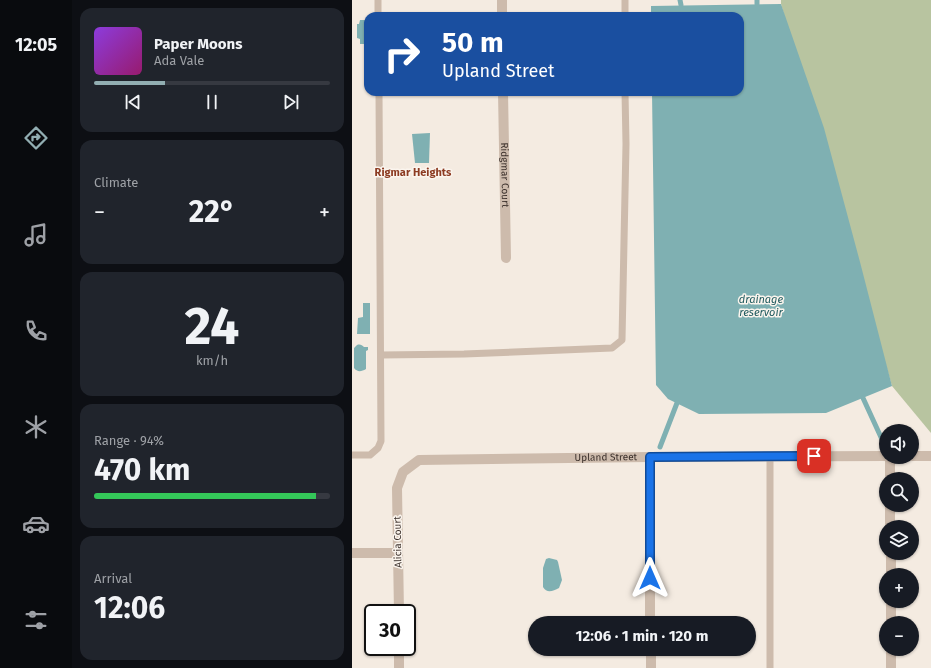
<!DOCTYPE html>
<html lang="en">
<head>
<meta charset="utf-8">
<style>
  body { margin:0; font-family:"Fira Sans",sans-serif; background:#20242c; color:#f1f3f6; height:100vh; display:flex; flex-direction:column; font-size:15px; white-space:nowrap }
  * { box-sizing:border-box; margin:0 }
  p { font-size:13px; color:#9ea1a6 }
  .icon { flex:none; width:22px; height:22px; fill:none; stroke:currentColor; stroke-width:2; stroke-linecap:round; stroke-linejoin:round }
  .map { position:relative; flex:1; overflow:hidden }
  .sheet { display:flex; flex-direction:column; gap:8px; padding:8px; background:#0d0f14; width:280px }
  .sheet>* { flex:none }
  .guide { position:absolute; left:12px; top:12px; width:380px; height:84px; border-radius:12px; box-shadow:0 1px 3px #0004; background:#1a4fa0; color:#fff; overflow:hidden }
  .buttons { position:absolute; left:527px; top:424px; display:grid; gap:8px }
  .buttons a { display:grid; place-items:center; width:40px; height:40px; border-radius:50%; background:#171b24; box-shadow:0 1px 3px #0004; font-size:20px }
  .speed { position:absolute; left:12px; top:604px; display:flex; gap:8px; font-size:20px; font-weight:700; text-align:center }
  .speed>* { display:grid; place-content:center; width:52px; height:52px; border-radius:50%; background:#171b24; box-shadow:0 1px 3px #0004; line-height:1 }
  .speed .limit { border:2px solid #111; border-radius:6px; background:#fff; color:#111 }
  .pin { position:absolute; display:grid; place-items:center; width:34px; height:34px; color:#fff; margin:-17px; border-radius:8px; box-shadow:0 2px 6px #0006 }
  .me { position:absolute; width:44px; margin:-22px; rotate:0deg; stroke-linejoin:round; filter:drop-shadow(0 0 3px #0008) }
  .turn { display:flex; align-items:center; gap:14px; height:84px; padding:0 12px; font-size:18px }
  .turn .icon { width:52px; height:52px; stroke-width:2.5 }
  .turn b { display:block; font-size:28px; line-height:34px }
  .big { font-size:30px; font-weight:700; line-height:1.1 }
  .sheet .tile { flex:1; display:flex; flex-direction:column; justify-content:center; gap:6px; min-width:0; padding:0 14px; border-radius:12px; background:#20242c }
  .sheet .dial { align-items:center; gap:0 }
  .dial b { font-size:52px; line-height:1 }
  .song { display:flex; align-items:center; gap:12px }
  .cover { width:48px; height:48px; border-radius:6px; background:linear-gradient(135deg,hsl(270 70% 55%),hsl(320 70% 35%)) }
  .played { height:4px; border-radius:2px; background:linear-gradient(90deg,#92aeb2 30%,#363941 30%) }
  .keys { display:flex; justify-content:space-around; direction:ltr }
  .heat { display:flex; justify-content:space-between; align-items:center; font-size:22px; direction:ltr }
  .charge { height:6px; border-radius:3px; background:linear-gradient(90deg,#34c759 94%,#363941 0) }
  .trip { position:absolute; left:176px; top:616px; width:228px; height:40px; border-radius:20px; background:#171b24; box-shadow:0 1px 3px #0004; font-weight:700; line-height:40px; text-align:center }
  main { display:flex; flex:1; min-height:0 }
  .tabs { display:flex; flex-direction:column; width:72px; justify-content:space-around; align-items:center; background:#090b0e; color:#9ea1a6 }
  .tabs .icon { width:28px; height:28px }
  .tabs .current { color:#92aeb2 }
  .tabs b { font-size:18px; color:#f1f3f6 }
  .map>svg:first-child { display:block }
  .green { fill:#b8c4a0 }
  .water { fill:#7fb0b2 }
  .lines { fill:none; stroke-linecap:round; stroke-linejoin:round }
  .stream { stroke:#7fb0b2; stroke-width:5 }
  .service { stroke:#cdbbac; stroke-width:7 }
  .minor { stroke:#cdbbac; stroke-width:10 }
  .tertiary { stroke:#cdbbac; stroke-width:10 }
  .route-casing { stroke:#114b97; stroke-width:10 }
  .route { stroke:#1a73e8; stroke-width:7 }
  .labels { text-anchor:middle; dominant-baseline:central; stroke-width:3; stroke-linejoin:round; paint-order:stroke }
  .street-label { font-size:10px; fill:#3b302b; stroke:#fbf5ee }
  .neighbourhood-label { font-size:11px; font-weight:bold; fill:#8c3b22; stroke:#fbf5ee }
  .water-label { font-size:11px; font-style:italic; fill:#1f5a5e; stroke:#fbf5ee }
</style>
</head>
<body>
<main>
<nav class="tabs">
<b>12:05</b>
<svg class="icon current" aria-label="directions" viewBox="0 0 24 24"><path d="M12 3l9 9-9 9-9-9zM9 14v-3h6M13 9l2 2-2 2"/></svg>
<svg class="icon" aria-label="music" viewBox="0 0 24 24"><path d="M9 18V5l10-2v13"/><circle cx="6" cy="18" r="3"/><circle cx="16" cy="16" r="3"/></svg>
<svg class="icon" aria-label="phone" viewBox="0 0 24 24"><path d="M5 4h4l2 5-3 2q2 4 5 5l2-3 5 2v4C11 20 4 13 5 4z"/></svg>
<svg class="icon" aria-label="climate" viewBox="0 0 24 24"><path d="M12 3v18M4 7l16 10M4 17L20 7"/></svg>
<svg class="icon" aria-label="car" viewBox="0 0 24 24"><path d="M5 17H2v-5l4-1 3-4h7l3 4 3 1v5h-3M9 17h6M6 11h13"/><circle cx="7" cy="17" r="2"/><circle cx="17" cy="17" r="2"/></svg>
<svg class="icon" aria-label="filters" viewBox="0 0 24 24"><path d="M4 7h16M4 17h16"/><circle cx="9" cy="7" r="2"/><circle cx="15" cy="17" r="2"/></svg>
</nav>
<section class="sheet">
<div class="tile">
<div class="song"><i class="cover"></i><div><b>Paper Moons</b><p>Ada Vale</p></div></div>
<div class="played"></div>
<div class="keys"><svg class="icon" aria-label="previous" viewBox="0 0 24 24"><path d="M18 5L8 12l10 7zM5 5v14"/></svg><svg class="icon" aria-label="pause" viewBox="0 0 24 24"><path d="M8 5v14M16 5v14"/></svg><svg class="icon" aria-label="next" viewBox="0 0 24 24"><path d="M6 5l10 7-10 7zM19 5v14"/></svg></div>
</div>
<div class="tile"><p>Climate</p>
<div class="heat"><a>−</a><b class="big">22°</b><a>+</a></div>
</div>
<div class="tile dial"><b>24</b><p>km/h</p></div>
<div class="tile"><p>Range · 94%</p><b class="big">470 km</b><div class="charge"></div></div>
<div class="tile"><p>Arrival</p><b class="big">12:06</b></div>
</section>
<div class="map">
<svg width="579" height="668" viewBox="0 0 579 668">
  <rect width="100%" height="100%" fill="#f4ebe1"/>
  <!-- green -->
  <polygon class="green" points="429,0 579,0 579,433 540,386 429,4"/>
  <!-- water -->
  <g class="water">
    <polygon points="429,4 472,128 508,262 540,386 474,413 347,414 316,399 304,385 300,92 388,92 388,16 299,16 299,6"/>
    <polygon points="8,20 16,20 16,44 8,44 8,39 5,38 5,24 7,24"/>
    <polygon points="78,133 77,163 63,163 60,134"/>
    <polygon points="11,303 18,303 18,334 5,334 6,318 11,317"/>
    <path d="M5,345c3,-1 5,0 7,2h4v3l-2,1v18c-5,3 -9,3 -12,-1v-20z"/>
    <path d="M197,558l8,2 1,2 4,18 -3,8c-6,3 -12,6 -16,-1v-19l3,-9z"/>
  </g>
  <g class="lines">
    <!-- stream -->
    <g class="stream">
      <polyline points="328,0 329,5"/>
      <polyline points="405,0 405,4"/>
      <polyline points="511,398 533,446"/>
      <polyline points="308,447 325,403"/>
    </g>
    <!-- service -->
    <g class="service">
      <polyline points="26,0 26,16"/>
      <polyline points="273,0 273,16"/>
      <polyline points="29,355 112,354 260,348 270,340 274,144 273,92"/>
      <polyline points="0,455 18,455 26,448 29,441 27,92"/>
      <polyline points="418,456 418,668"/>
    </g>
    <!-- minor -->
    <g class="minor">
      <polyline points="150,0 150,16"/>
      <path id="s1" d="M151,92l3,166"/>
      <polyline points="560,456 579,456"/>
      <polyline points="298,457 298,623"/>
      <polyline points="0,553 46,553"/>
      <path id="s2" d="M47,613l-2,-125 6,-16 16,-12 231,-3 236,-1"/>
      <polyline points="47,647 47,668"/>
      <polyline points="299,649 299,668"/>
    </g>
    <!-- tertiary -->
    <g class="tertiary">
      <polyline points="538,457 538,479"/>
      <polyline points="538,505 538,527"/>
      <polyline points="539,553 539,575"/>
      <polyline points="539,601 539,623"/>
      <polyline points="539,649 539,668"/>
    </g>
  </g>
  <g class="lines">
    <defs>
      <polyline id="route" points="298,578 298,457 462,456"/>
    </defs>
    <!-- route casing -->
    <use href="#route" class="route-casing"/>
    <!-- route -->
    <use href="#route" class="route"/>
  </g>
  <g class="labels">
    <!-- street labels -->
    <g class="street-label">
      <text stroke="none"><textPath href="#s1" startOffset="83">Ridgmar Court</textPath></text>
      <text stroke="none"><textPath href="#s2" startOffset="349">Upland Street</textPath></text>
      <text transform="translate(46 542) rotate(-91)">Alicia Court</text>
    </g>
    <!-- neighbourhood labels -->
    <g class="neighbourhood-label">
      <text x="61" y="172">Rigmar Heights</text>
    </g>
    <!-- water labels -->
    <g class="water-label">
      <text x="409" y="299">drainage<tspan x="409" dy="13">reservoir</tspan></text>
    </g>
  </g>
</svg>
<div class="buttons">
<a><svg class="icon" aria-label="sound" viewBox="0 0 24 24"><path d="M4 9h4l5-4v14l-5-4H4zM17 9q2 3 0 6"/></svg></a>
<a><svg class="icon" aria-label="search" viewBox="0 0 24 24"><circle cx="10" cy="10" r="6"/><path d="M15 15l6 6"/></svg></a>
<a><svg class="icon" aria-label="layers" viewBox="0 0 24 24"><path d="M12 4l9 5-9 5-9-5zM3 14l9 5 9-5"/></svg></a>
<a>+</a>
<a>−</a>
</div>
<div class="speed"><div class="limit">30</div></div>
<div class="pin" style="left:462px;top:456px;background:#d93025"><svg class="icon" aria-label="arrive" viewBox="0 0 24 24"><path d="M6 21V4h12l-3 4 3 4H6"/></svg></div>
<svg class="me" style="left:298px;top:578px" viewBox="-20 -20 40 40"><path d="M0-17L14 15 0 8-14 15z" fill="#1a73e8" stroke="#fff" stroke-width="4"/></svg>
<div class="trip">12:06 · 1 min · 120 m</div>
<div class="guide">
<div class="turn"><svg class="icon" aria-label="right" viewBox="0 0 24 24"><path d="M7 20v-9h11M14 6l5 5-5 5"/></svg><div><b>50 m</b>Upland Street</div></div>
</div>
</div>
</main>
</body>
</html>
